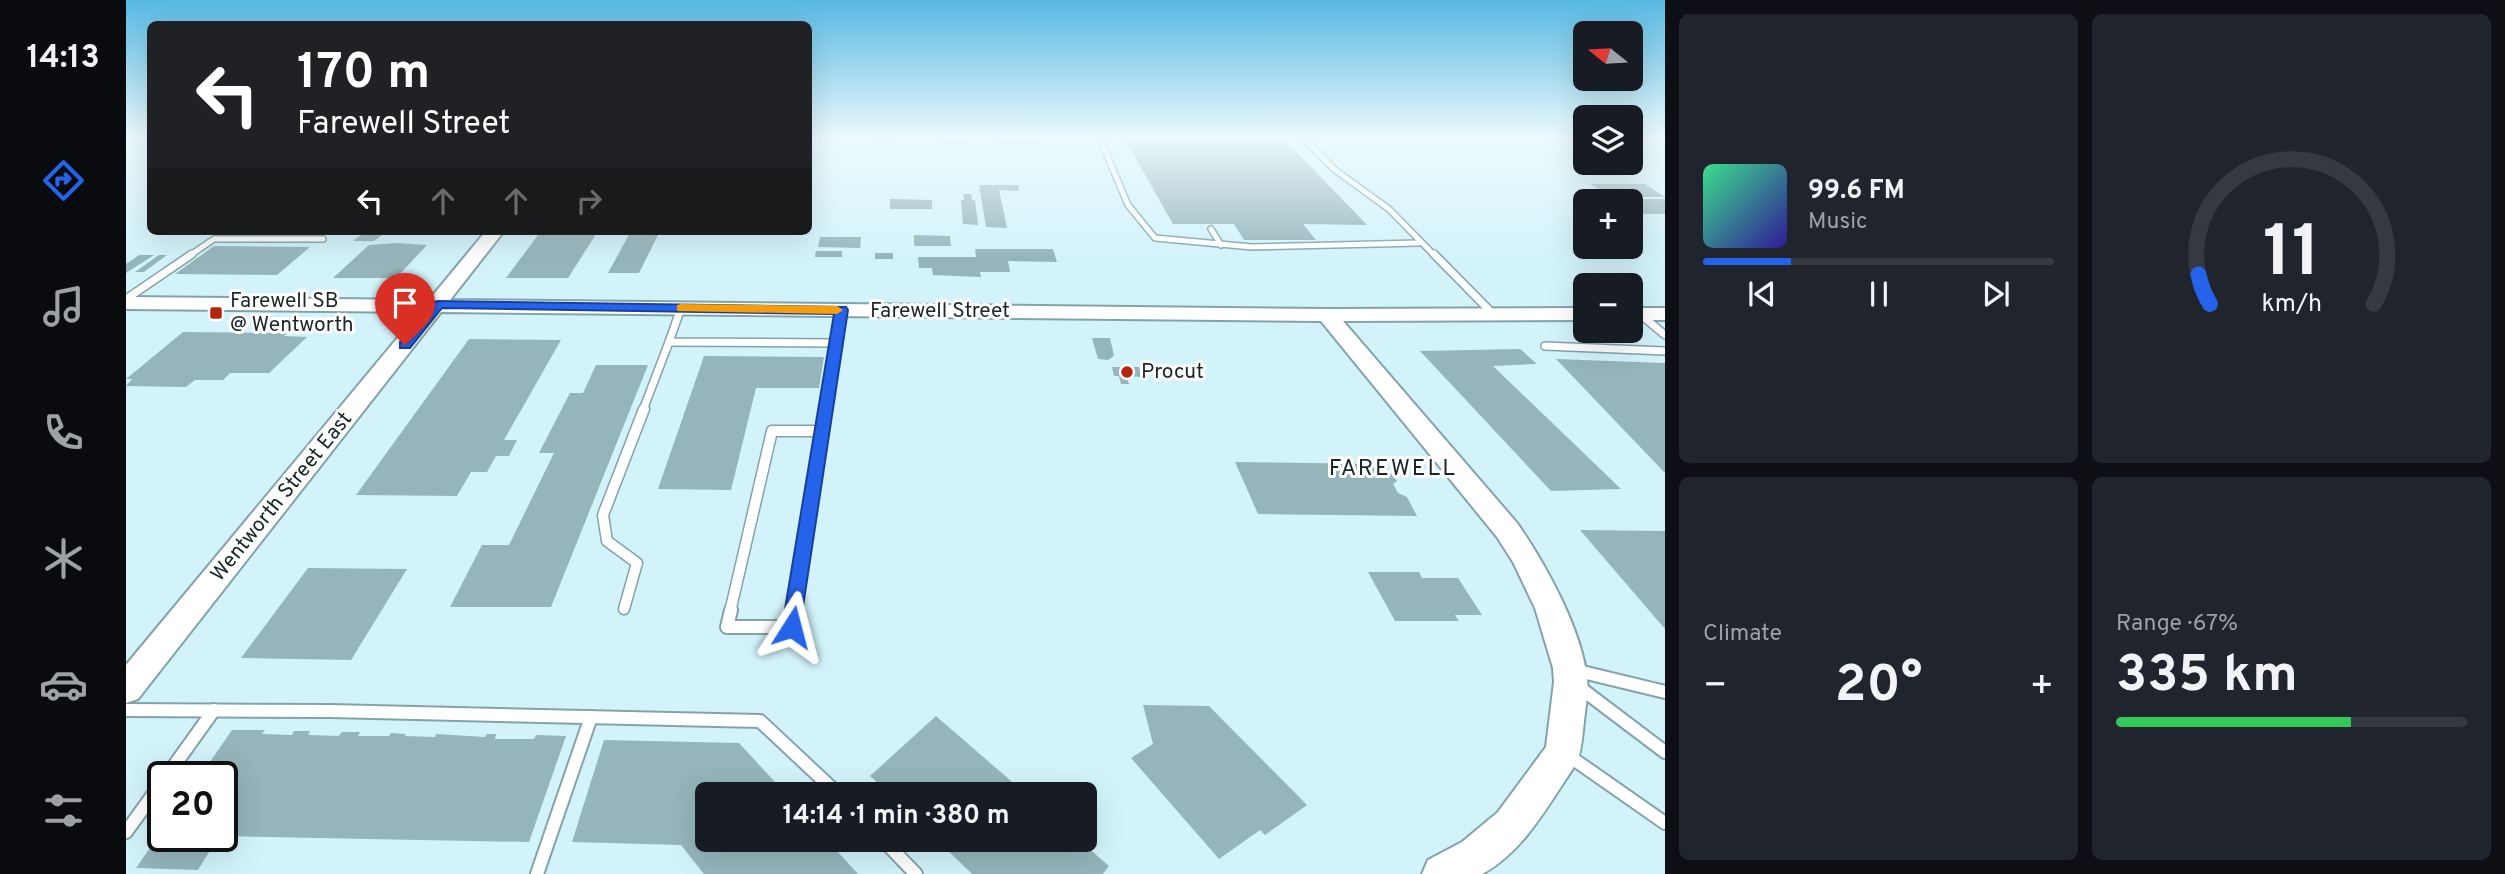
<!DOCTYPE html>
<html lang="en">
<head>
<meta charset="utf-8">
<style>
  body { margin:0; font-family:Overpass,sans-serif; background:#20242c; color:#f1f3f6; height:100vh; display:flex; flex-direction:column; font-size:26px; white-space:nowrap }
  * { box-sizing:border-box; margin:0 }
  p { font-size:23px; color:#9ea1a6 }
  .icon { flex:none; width:38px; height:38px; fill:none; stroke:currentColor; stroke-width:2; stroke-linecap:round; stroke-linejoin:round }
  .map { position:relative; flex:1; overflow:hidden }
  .side { display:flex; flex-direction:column; gap:14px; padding:14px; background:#0d0f14; width:840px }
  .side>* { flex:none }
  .hud { position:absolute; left:21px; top:21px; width:665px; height:214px; border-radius:10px; box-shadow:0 7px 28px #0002; background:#202124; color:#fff; overflow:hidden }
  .needle { width:46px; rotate:288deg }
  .fabs { position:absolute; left:1447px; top:21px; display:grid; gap:14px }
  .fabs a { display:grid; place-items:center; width:70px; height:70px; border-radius:10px; background:#171b24; box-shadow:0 7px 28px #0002; font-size:35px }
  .speed { position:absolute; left:21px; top:761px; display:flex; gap:14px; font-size:35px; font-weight:700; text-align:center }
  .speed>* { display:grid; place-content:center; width:91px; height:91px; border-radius:50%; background:#171b24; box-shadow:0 7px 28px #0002; line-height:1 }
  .speed .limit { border:4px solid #111; border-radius:10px; background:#fff; color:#111 }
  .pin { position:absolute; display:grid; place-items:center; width:60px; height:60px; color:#fff; margin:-72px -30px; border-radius:50% 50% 50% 0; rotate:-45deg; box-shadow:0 0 7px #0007 }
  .pin .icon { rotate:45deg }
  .me { position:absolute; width:77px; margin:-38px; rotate:9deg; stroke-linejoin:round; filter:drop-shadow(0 0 5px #0008) }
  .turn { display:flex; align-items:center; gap:24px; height:147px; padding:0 35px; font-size:32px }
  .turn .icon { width:91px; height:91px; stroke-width:2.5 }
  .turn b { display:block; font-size:49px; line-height:60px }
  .lanes { display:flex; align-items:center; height:66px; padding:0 35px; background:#0003; justify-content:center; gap:35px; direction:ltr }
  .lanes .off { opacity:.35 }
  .big { font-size:52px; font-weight:700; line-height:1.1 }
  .side .widget { flex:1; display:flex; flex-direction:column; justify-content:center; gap:10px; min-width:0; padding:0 24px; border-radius:10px; background:#20242c }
  .side .dial { align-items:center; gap:0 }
  .dial svg { height:182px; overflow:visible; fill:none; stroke:#363941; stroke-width:7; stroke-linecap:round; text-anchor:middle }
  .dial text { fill:#f1f3f6; stroke:none }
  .song { display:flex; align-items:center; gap:21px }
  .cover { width:84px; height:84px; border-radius:10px; background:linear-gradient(135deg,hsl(150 70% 55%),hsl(250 70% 35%)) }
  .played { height:7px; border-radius:4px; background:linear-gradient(90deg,#2563eb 25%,#363941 25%) }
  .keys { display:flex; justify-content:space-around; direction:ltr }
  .heat { display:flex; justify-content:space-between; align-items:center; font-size:38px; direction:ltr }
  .charge { height:10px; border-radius:5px; background:linear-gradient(90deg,#34c759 67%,#363941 0) }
  .side .tiles { flex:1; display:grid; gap:14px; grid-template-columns:repeat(2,1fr) }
  .trip { position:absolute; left:569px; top:782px; width:402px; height:70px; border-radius:10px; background:#171b24; box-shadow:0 7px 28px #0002; font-weight:700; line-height:70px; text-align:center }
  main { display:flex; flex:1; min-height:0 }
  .dock { display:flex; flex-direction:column; width:126px; justify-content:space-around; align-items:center; background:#090b0e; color:#9ea1a6 }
  .dock .icon { width:49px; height:49px }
  .dock .active { color:#2563eb }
  .dock b { font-size:32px; color:#f1f3f6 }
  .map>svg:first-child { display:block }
  .building { fill:#95b5bb }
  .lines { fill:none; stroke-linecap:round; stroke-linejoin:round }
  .lane-far3-casing { stroke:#84a3a9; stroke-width:8 }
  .lane-far2-casing { stroke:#84a3a9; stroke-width:10 }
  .lane-far1-casing { stroke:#84a3a9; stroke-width:13 }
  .lane-casing { stroke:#84a3a9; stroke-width:16 }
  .secondary-casing { stroke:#84a3a9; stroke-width:4 }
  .lane-far3 { stroke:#fff; stroke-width:5 }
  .lane-far2 { stroke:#fff; stroke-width:7 }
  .lane-far1 { stroke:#fff; stroke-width:10 }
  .lane { stroke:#fff; stroke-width:12 }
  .secondary { fill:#fff; fill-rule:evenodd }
  .route { fill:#2563eb; stroke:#184099; stroke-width:2 }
  .slow { fill:#f59e0b }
  .poi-dot { fill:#b4270e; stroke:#fff; stroke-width:2.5 }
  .labels { text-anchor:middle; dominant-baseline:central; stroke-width:6; stroke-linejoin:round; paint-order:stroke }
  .poi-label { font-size:21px; fill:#1a2729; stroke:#fff; text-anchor:start }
  .street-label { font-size:21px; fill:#1a2729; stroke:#fff }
  .neighbourhood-label { font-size:23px; letter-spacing:2px; fill:#1a2729; stroke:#fff }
</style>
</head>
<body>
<main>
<nav class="dock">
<b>14:13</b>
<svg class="icon active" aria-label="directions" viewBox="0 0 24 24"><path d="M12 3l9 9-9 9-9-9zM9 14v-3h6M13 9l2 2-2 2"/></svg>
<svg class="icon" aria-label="music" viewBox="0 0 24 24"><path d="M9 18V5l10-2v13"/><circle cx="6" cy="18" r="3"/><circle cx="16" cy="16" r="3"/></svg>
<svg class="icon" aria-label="phone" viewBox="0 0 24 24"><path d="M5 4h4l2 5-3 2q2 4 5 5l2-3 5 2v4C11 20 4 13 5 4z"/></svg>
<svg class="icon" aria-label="climate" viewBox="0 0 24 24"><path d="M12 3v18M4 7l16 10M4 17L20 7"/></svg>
<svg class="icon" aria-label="car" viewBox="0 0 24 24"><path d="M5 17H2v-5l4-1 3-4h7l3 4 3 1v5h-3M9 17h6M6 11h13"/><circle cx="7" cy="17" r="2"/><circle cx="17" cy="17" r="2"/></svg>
<svg class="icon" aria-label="filters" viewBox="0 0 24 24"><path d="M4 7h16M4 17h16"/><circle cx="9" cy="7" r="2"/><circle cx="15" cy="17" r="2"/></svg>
</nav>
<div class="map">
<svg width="1539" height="874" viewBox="0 0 1539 874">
  <rect width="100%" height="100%" fill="#d3f3fb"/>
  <!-- building -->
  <g class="building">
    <polygon points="737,136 778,136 756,142"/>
    <polygon points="817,136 840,136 842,144 817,144"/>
    <polygon points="997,136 1155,136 1241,225 1177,224 1190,240 1118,240 1108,224 1047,224"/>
    <polygon points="868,138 912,138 914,144 869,144"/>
    <polygon points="1464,184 1519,184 1539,197 1485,197"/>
    <polygon points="853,185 892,185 893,191 873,190 881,228 860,227"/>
    <polygon points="837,194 845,194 846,200 849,200 852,225 837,224 835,200 838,200"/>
    <polygon points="764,199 806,200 806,209 764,209"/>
    <polygon points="1505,199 1539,199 1539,214 1512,214 1505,209"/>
    <polygon points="415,231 472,231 442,278 380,278"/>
    <polygon points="505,231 534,231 513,273 482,273"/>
    <polygon points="235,235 256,235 248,241 227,241"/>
    <polygon points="788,235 824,236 825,246 788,246"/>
    <polygon points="694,237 735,237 734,248 692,247"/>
    <polygon points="271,243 301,245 270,278 207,278 243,245"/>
    <polygon points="88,246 184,247 151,275 49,274"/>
    <polygon points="849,249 927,249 931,262 882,261 884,272 854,272 855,277 807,275 806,268 793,268 792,257 850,257"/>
    <polygon points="690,251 716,251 716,257 689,257"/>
    <rect x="749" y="253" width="18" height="6"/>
    <polygon points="13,255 28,255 0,273 0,264"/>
    <polygon points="33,255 41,255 18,272 9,272"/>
    <polygon points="57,332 162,333 158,336 181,337 143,373 104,373 97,380 69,380 60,387 0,386 6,379 0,379"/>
    <polygon points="966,338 984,338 988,356 982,360 972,359"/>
    <polygon points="343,339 435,340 378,440 391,440 383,456 370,456 361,472 345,472 331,496 230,495"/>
    <polygon points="1394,349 1411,364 1367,366 1495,489 1425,491 1294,351"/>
    <polygon points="578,356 698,357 693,388 630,388 605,490 532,489"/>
    <polygon points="1430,359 1539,363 1539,473"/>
    <polygon points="470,365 522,365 425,607 324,607 356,545 383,545 428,453 413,453 444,393 457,393"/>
    <polygon points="986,367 1013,367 1016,377 1000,376 1003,384 995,384 993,376 988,376"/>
    <polygon points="1109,462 1257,464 1271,481 1267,484 1272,493 1281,497 1291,516 1132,514"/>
    <polygon points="1454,530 1539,531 1539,629"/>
    <polygon points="182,568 281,569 225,660 115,658"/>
    <polygon points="1242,572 1293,572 1296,578 1332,578 1356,615 1329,615 1333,621 1269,621"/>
    <polygon points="1017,705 1083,706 1181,805 1139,835 1134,830 1093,859 1005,758 1027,744"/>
    <polygon points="810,716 900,794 764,794 744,776"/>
    <polygon points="106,730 139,730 136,734 166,735 168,731 184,731 182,735 213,736 216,732 234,732 232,736 263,736 265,733 280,734 279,736 309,737 310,734 359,737 361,734 370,734 369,739 408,739 410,735 440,736 403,842 96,836 96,777 69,777 77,765 82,765"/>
    <polygon points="478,740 613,743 660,794 581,794 581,840 701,840 732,874 578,874 555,845 446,842"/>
    <polygon points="37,822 37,836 93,836 72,870 10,868 35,832 30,832"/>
    <polygon points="811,840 953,840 983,866 977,874 846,874"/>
  </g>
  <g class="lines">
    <defs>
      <g id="lane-far3">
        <polyline points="973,136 1002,205 1029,238 1126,247 1293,243"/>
        <polyline points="1175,136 1209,170 1263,209 1309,256"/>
        <polyline points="1085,229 1095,245"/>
        <polyline points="63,256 88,239 197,239"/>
      </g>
      <g id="lane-far2">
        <polyline points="1308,254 1368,315"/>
        <polyline points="0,299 66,254"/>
        <polyline points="555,308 543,342 709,343 716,310"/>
        <polyline points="1514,314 1539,335"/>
        <polyline points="1419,346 1539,351"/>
        <polyline points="517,410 543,342"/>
        <polyline points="699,410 709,343"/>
      </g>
      <g id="lane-far1">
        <polyline points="696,431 699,409"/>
        <polyline points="498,609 511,563 481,541 477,515 518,409"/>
        <polyline points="604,612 646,431 696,431"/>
        <polyline points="668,612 696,431"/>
      </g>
      <g id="lane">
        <polyline points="605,610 601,627 666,627 669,610"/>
        <polyline points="1448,670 1539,692"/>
        <polyline points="1453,687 1539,752"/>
        <polyline points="0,710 204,711 634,721 712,794"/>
        <polyline points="1443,756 1539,823"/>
        <polyline points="40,777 88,710"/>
        <polyline points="0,832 37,781"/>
        <polyline points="757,840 790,874"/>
        <polyline points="411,874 465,717"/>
      </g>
      <g id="secondary">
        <path d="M360,231h18l-54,69 877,9 259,-1v12l-243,1 174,202c28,40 65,107 70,156 2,14 -2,29 -3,43 -2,15 -2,28 -8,42 -27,39 -51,87 -94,110h-60l6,-14 34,-18 36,-30 48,-65 8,-65 -1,-14 -18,-60 -22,-46 -16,-25 -176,-216 -880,-9 -303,387 -12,4v-38l293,-353 -293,-3v-12l303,3z"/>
        <rect x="1505" y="308" width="34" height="12"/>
      </g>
    </defs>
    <!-- lane-far3 casing -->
    <use href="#lane-far3" class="lane-far3-casing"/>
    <!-- lane-far2 casing -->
    <use href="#lane-far2" class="lane-far2-casing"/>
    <!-- lane-far1 casing -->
    <use href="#lane-far1" class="lane-far1-casing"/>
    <!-- lane casing -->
    <use href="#lane" class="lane-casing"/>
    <!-- secondary casing -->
    <use href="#secondary" class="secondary-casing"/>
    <!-- lane-far3 -->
    <use href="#lane-far3" class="lane-far3"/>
    <!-- lane-far2 -->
    <use href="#lane-far2" class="lane-far2"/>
    <!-- lane-far1 -->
    <use href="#lane-far1" class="lane-far1"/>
    <!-- lane -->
    <use href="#lane" class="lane"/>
    <!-- secondary -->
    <use href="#secondary" class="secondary"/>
  </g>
  <!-- sky -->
  <linearGradient id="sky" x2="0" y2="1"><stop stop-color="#57b8e2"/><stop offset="0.53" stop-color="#ebfafd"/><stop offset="1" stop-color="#ebfafd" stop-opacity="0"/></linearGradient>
  <rect width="1539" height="259" fill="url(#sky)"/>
  <!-- route -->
  <polygon class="route" points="312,301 720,307 722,310 673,633 666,635 659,633 656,627 708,314 316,308 284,348 274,348 274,342 308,302"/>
  <!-- slow -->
  <polygon class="slow" points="555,304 711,306 717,310 711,314 551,311 551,305"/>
  <!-- markers -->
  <g class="poi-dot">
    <rect x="83" y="306" width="14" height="14" rx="3.5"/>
    <circle cx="1001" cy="372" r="7"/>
  </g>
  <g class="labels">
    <!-- poi labels -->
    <g class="poi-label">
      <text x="104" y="301">Farewell SB<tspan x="104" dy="24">@ Wentworth</tspan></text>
      <text x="1015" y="372">Procut</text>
    </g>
    <!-- street labels -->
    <g class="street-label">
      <text x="814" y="311">Farewell Street</text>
      <text transform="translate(156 497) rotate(-51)">Wentworth Street East</text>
    </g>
    <!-- neighbourhood labels -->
    <g class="neighbourhood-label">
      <text x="1267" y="469">FAREWELL</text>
    </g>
  </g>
</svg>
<div class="fabs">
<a><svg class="needle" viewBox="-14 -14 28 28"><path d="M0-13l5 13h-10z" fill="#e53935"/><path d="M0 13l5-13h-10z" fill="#9ea1a6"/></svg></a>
<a><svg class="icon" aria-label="layers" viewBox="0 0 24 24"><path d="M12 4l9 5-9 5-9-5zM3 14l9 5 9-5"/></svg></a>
<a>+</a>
<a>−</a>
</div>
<div class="speed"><div class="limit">20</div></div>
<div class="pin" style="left:279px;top:345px;background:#d93025"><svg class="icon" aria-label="arrive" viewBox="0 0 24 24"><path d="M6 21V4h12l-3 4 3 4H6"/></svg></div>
<svg class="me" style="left:666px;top:627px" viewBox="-20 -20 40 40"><path d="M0-17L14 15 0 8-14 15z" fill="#2563eb" stroke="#fff" stroke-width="4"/></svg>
<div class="trip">14:14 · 1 min · 380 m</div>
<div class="hud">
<div class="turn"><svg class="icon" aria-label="left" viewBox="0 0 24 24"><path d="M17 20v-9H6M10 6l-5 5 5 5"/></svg><div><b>170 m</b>Farewell Street</div></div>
<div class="lanes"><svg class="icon" aria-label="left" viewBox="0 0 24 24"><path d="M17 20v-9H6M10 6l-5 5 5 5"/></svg><svg class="icon off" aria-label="ahead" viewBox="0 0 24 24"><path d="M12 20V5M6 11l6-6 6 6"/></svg><svg class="icon off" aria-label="ahead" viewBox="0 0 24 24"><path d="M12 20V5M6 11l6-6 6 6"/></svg><svg class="icon off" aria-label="right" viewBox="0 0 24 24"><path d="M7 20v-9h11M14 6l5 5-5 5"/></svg></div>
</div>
</div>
<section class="side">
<div class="tiles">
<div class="widget">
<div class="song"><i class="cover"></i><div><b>99.6 FM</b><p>Music</p></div></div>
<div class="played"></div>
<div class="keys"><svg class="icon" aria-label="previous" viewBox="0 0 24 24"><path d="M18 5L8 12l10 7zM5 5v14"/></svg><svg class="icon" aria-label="pause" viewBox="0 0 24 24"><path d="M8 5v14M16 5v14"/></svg><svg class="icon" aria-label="next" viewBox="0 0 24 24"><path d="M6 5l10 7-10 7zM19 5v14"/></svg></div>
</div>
<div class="widget dial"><svg viewBox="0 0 100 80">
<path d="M14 69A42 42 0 1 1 86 69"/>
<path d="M14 69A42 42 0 0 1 9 56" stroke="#2563eb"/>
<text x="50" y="56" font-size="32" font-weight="700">11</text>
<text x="50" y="72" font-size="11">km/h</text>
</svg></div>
<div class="widget"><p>Climate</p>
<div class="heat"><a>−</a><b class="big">20°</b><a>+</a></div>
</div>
<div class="widget"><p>Range · 67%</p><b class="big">335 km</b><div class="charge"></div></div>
</div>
</section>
</main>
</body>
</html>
